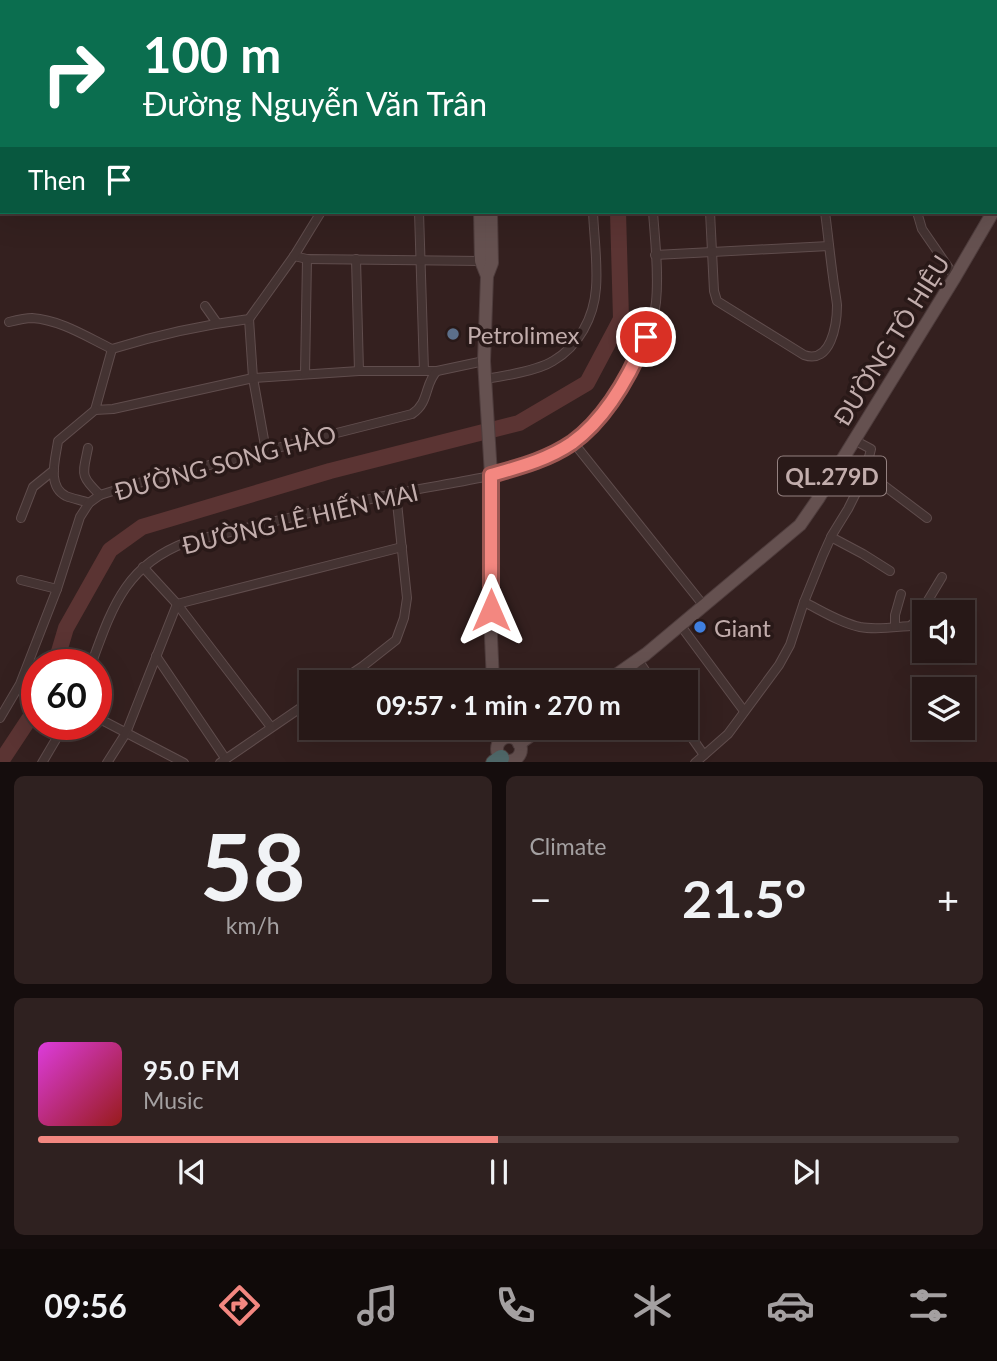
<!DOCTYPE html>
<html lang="en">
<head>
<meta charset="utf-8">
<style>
  body { margin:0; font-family:Lato,sans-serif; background:#2f2120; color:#f1f3f6; height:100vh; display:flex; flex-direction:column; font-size:26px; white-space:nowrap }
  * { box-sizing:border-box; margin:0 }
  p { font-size:23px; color:#a4a0a1 }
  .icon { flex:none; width:38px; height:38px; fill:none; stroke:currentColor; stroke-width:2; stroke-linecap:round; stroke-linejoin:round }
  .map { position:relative; height:762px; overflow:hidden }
  .side { display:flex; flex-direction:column; gap:14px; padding:14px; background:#150d0d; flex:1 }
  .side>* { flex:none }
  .guide { position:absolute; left:0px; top:0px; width:998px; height:214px; box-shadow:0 7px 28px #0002,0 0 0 2px #433736; background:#0b6e4f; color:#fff; overflow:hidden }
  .tools { position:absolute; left:912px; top:600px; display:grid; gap:14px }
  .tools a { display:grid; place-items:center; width:63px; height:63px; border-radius:0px; background:#271817; box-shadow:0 7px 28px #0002,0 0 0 2px #433736; font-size:35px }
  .speed { position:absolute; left:21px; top:649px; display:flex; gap:14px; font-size:35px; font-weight:700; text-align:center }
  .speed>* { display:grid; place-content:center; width:91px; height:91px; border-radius:50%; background:#271817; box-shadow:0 7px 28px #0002,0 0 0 2px #433736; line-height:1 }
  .speed .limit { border:10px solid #d22; background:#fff; color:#111 }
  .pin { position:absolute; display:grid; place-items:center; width:60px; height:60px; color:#fff; margin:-30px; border:4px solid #fff; border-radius:50%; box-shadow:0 2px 7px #0007 }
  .me { position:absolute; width:77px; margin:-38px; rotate:0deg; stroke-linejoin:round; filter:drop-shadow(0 0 5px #0008) }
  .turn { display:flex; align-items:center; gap:24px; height:147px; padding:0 28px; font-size:32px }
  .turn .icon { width:91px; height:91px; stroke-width:2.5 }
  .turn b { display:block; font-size:49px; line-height:60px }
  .then { display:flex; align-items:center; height:66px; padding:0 28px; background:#0003; gap:14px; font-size:26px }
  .big { font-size:52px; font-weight:700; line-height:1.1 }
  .side .tile { flex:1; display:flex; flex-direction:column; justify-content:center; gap:10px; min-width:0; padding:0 24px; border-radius:10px; background:#2f2120 }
  .side .dial { align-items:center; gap:0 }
  .dial b { font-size:91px; line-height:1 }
  .song { display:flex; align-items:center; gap:21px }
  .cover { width:84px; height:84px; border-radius:10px; background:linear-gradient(135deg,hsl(300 70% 55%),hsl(0 70% 35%)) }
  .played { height:7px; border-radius:4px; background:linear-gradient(90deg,#f38780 50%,#433736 50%) }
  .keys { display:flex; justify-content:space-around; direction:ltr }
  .heat { display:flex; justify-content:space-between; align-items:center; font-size:38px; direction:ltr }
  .side .tiles { flex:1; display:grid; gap:14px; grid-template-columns:1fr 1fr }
  .tile:last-child { grid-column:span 2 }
  .trip { position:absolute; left:299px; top:670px; width:399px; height:70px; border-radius:0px; background:#271817; box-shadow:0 7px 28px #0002,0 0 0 2px #433736; font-weight:700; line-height:70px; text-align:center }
  .menu { display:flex; height:112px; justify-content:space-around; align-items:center; background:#100a09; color:#a4a0a1 }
  .menu .icon { width:49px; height:49px }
  .menu .active { color:#f38780 }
  .menu b { font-size:32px; color:#f1f3f6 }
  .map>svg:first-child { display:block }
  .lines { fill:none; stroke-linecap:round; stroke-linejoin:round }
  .river { stroke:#5b3433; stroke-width:16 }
  .street-casing { stroke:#604d4d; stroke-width:10 }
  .primary-casing { stroke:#4e3c3c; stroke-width:14 }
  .highway-casing { stroke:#4c3b3a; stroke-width:18 }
  .street { stroke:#443332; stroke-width:8 }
  .primary { stroke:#655150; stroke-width:12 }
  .highway { stroke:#50696a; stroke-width:16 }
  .route-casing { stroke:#9e5853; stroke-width:18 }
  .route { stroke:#f38780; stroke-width:12 }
  .service-dot { fill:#5c6f8a; stroke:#291918; stroke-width:2.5 }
  .shop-dot { fill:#3f7fe0; stroke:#291918; stroke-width:2.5 }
  .labels { text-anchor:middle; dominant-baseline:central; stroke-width:7; stroke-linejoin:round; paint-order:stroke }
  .shield { fill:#291918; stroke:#948180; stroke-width:2 }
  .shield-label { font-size:23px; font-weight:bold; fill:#c2adac }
  .poi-label { font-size:24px; fill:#c2adac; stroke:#291918; text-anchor:start }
  .street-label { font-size:24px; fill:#c2adac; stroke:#291918 }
</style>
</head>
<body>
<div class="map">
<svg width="997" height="763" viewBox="0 0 997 763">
  <rect width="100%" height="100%" fill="#34201f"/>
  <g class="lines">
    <!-- river -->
    <g class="river">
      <polyline points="612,0 612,2"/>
      <polyline points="55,665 66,628 110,550 142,527 330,471 519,423 587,383 621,319 618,212"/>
      <polyline points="0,763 37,707"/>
    </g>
    <defs>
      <g id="street">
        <polyline points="583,0 583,2"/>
        <polyline points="643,0 643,2"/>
        <polyline points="728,0 729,2"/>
        <polyline points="922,0 922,2"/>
        <polyline points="809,2 809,0"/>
        <polyline points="996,43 997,43"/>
        <polyline points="419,212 424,371"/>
        <path d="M710,212l4,79 3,10 87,54c27,10 33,-31 33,-50 -1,-9 -3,-19 -4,-28 -3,-21 -5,-43 -8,-65"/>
        <polyline points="917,212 922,229 955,277"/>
        <polyline points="655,255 829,246"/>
        <polyline points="294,256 307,259 481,261"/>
        <polyline points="356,259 359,371"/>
        <polyline points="205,306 217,323"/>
        <polyline points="249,319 253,378 266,451"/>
        <path d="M9,322c8,-2 16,-4 23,-4 29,2 55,19 80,31 45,-14 90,-24 137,-30l45,-63 27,-44"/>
        <polyline points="112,349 95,410 113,409 253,378 359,371 437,371"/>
        <polyline points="305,374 307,259"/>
        <path d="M485,379c19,-3 52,-8 68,-18 26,-15 41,-44 43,-73 2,-25 -2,-51 -3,-76"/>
        <polyline points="573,442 704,606"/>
        <path d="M88,448c-5,26 -9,27 12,47"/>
        <polyline points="866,472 927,518"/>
        <path d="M89,503c-8,-3 -16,-4 -23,-7 -20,-10 -10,-39 -8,-55l37,-31"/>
        <polyline points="21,518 33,487 54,470"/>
        <polyline points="831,537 863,554 890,571"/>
        <polyline points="143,567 177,604 271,727"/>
        <polyline points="21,580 57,589"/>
        <path d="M804,602c18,9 37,21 56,25 16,3 35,0 50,-1l5,-4 27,-45"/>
        <polyline points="681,626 744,711"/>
        <polyline points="895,627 895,615 901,594"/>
        <polyline points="156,656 225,758"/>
        <polyline points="638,660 653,682"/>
        <path d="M91,665c21,-57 34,-100 96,-123 70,-16 140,-34 211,-49 48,-10 100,-14 144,-34 11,-5 23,-11 33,-18 35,-29 76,-93 81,-139 3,-30 -1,-61 -3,-90"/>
        <polyline points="339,682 363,666 396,640 404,618 407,598 396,493"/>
        <polyline points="96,717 184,763"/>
        <path d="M0,718l20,-34 37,-95 23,-72 9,-14 11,-8 42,-13 270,-68c18,-12 12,-30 25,-43l47,-10"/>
        <polyline points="685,728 704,755"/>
        <polyline points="511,761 512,763"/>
        <polyline points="42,763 65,724"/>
        <polyline points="107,763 126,733 177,604 402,547"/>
        <polyline points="220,763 312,700"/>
        <polyline points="695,763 728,734 779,665 790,645 804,602 823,555 832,535 848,509 864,477 871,449 854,440"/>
      </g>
      <g id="primary">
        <polyline points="481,2 481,0"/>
        <polyline points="493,2 493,0"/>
        <polyline points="480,212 481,261 487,276"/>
        <polyline points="491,212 492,263 487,276 484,361 491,475 491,637 493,682"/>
        <polyline points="606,682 646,654 800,525 818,499 955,277 993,212"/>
        <circle cx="509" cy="749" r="12"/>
        <polyline points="519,744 541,728"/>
      </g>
      <polyline id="highway" points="494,763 501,758"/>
    </defs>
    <!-- street casing -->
    <use href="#street" class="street-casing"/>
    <!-- primary casing -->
    <use href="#primary" class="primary-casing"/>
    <!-- highway casing -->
    <use href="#highway" class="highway-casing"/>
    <!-- street -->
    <use href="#street" class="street"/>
    <!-- primary -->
    <use href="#primary" class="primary"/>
    <!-- highway -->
    <use href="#highway" class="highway"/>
  </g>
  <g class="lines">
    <defs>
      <path id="route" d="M491,610v-135c28,-8 56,-15 81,-32 35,-25 58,-68 74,-106"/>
    </defs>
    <!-- route casing -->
    <use href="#route" class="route-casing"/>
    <!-- route -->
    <use href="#route" class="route"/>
  </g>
  <!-- markers -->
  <circle class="service-dot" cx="453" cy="334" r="7"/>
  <circle class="shop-dot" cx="700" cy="627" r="7"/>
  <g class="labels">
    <!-- shield labels -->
    <rect class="shield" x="778" y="456.5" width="108" height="39" rx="5"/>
    <g class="shield-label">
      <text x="832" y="476">QL.279D</text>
    </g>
    <!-- poi labels -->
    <g class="poi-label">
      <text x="467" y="334">Petrolimex</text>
      <text x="714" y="627">Giant</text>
    </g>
    <!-- street labels -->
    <g class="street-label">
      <text transform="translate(891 340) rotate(-58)">ĐƯỜNG TÔ HIỆU</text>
      <text transform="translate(225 462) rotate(-15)">ĐƯỜNG SONG HÀO</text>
      <text transform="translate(300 518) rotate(-13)">ĐƯỜNG LÊ HIẾN MAI</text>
    </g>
  </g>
</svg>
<div class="tools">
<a><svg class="icon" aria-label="sound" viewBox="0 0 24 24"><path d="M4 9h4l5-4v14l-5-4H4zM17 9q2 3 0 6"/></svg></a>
<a><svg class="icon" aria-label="layers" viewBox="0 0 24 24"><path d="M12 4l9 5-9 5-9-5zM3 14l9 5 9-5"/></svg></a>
</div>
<div class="speed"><div class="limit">60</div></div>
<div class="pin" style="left:646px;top:337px;background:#d93025"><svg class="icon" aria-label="arrive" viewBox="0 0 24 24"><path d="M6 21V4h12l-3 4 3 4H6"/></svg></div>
<svg class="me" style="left:491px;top:610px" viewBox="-20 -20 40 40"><path d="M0-17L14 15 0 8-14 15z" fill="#f38780" stroke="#fff" stroke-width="4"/></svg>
<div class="trip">09:57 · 1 min · 270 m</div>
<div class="guide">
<div class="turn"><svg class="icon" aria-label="right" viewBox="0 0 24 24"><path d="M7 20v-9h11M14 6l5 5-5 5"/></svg><div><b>100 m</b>Đường Nguyễn Văn Trân</div></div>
<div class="then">Then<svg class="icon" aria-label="arrive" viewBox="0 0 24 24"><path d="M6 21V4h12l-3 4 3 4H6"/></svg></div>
</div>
</div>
<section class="side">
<div class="tiles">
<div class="tile dial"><b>58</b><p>km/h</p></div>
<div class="tile"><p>Climate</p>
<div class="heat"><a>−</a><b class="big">21.5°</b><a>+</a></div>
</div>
<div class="tile">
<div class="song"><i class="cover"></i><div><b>95.0 FM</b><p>Music</p></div></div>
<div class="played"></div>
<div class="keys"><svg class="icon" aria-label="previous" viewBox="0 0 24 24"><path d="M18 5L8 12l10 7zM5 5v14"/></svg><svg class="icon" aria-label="pause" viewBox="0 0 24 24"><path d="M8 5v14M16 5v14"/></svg><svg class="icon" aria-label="next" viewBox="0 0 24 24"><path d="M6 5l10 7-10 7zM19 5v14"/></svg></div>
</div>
</div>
</section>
<nav class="menu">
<b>09:56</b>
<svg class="icon active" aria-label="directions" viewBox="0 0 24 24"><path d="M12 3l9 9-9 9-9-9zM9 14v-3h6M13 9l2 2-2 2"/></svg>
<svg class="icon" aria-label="music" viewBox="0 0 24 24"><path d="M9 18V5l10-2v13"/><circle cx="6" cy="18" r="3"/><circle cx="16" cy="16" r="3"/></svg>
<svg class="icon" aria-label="phone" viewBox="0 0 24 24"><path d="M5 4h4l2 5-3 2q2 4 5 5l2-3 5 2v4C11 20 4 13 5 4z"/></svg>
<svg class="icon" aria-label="climate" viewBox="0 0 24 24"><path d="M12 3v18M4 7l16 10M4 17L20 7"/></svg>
<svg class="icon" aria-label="car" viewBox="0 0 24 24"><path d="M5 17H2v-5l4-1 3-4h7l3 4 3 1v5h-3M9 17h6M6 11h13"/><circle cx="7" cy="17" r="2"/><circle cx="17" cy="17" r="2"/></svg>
<svg class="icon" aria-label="filters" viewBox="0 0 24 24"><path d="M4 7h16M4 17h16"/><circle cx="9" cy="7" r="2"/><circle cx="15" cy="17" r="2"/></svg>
</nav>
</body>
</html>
